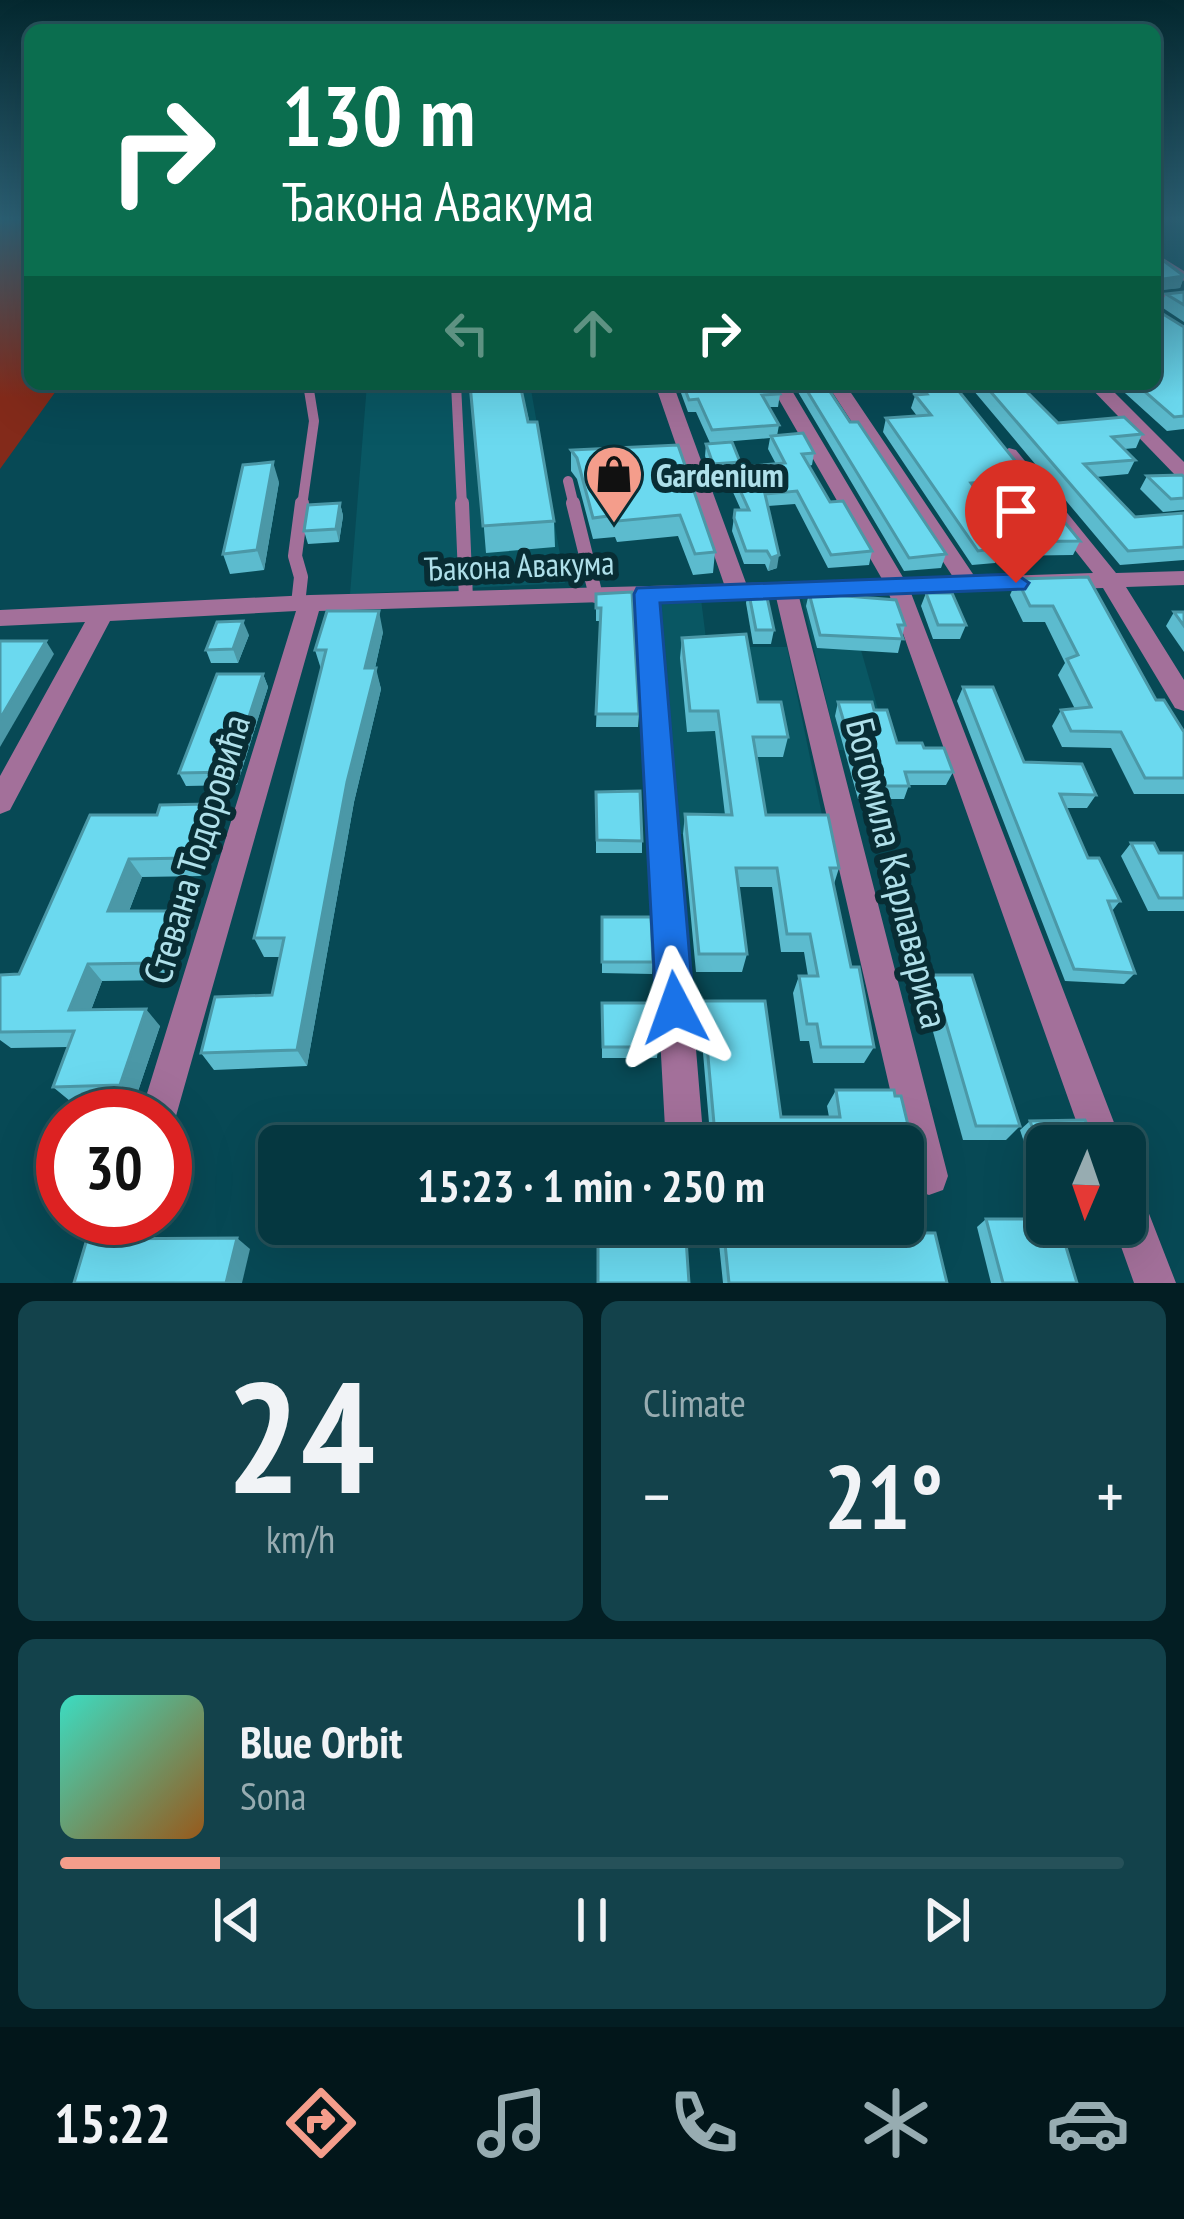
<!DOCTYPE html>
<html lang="en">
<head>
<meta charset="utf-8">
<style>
  body { margin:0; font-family:"PT Sans Narrow",sans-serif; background:#13424b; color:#f1f3f6; height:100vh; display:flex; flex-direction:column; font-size:45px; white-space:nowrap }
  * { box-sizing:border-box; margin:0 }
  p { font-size:39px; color:#97acb1 }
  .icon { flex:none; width:66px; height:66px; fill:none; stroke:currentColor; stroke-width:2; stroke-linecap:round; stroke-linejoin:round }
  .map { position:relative; height:1283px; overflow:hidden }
  .sheet { display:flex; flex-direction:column; gap:18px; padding:18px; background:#031e23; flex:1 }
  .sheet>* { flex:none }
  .hud { position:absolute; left:24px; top:24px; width:1137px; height:366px; border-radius:18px; box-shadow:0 12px 48px #0002,0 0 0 3px #265159; background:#0b6e4f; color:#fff; overflow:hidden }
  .needle { width:78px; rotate:182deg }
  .tools { position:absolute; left:1026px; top:1125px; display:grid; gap:24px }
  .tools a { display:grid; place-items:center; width:120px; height:120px; border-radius:18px; background:#053740; box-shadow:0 12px 48px #0002,0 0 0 3px #265159; font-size:60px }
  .speed { position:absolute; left:36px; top:1089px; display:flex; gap:24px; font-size:60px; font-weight:700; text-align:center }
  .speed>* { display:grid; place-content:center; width:156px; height:156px; border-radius:50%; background:#053740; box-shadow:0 12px 48px #0002,0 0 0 3px #265159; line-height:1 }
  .speed .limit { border:18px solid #d22; background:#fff; color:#111 }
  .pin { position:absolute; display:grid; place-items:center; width:102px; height:102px; color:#fff; margin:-123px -51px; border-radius:50% 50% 50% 0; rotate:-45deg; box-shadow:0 0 12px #0007 }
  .pin .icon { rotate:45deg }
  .me { position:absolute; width:132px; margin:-66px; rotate:356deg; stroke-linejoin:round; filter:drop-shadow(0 0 9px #0008) }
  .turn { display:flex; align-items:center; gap:42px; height:252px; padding:0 60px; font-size:54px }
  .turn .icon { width:156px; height:156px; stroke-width:2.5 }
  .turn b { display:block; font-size:84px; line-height:102px }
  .lanes { display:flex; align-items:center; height:114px; padding:0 60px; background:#0003; justify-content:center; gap:60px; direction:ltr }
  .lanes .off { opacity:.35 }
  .big { font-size:90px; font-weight:700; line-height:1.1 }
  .sheet .tile { flex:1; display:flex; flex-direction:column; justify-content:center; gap:18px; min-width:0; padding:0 42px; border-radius:18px; background:#13424b }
  .sheet .dial { align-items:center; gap:0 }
  .dial b { font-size:156px; line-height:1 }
  .song { display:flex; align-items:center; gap:36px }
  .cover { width:144px; height:144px; border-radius:18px; background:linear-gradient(135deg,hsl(170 70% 55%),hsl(30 70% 35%)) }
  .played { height:12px; border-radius:6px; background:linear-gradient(90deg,#f49d8b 15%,#265159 15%) }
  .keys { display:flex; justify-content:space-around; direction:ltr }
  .heat { display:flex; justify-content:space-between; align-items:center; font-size:66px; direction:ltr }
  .sheet .tiles { flex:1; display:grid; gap:18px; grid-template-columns:1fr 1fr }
  .tile:last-child { grid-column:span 2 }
  .trip { position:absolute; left:258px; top:1125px; width:666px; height:120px; border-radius:18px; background:#053740; box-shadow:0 12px 48px #0002,0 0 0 3px #265159; font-weight:700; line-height:120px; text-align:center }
  .tabs { display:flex; height:192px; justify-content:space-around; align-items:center; background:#02161a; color:#97acb1 }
  .tabs .icon { width:84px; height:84px }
  .tabs .selected { color:#f49d8b }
  .tabs b { font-size:54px; color:#f1f3f6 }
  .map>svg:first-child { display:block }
  .built { fill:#095763 }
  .green { fill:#832a1a }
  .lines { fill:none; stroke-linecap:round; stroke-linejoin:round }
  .lane-far1 { stroke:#a3709a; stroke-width:10 }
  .lane { stroke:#a3709a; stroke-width:14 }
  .street { fill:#a3709a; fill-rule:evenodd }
  .wall { fill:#5cbbce }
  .shaded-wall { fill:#4b98a7 }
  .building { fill:#6bd9ef; stroke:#4b98a7; stroke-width:3 }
  .route { fill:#1a73e8; stroke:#114b97; stroke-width:3 }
  .labels { text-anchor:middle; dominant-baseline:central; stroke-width:12; stroke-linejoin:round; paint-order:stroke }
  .poi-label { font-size:33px; font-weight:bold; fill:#afe0ea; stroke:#082d34; text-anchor:start }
  .street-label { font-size:33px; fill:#afe0ea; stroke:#082d34 }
  .near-street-label { font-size:39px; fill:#afe0ea; stroke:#082d34 }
</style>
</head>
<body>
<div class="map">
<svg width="1184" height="1283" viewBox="0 0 1184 1283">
  <rect width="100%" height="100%" fill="#074955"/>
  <!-- built -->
  <g class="built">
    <polygon points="367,384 530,384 565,583 350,594"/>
    <polygon points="802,598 846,598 890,751 838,750"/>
    <polygon points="701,599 707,647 787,647 826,834 675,834 659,604"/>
  </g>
  <!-- green -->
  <polygon class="green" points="0,218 30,218 30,384 61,384 0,469"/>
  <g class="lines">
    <!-- lane-far1 -->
    <g class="lane-far1">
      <polyline points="456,384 462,506"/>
      <polyline points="568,481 574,506"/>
      <polyline points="302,506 314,421 308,384"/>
    </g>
    <!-- lane -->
    <g class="lane">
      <polyline points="462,503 466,599"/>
      <polyline points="573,503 596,596"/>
      <polyline points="298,604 301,577 295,556 302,503"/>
    </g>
    <!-- street -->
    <g class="street">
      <polygon points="1155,253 1184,271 1184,281 1155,263"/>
      <polygon points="1184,292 1184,300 1155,302 1155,294"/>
      <polygon points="655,384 673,384 746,583 882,579 770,384 788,384 904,579 953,577 827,384 845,384 975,577 1093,573 999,454 1009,448 1016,450 1116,573 1184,571 1184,585 1126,587 1184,680 1184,711 1175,708 1103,588 911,593 1123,1146 1085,1146 889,594 799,597 948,1176 943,1190 929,1195 915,1190 910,1176 776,597 659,601 704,1146 666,1146 636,601 319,611 176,1116 171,1129 165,1131 165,1116 140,1116 296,611 110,621 10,810 0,814 0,776 85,622 0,626 0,610 310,595 724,584"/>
      <polygon points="1087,384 1106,384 1184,462 1184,479 1177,477"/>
      <polygon points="1125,1183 1139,1188 1176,1283 1134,1283 1113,1224 1125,1224"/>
    </g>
  </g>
  <!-- wall -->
  <g class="wall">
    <polygon points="1155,260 1184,276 1180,288 1157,290 1158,311 1184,327 1184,429 1167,431 1115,384 1155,384"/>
    <polygon points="1184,292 1184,322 1160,306 1166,294"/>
    <polygon points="469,384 520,384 554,521 555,547 486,553 475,419"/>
    <polygon points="682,384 774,384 780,394 778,407 769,407 779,425 777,436 814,453 812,465 809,466 830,502 872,551 869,565 828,568 795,504 768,506 777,568 768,571 765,564 744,564 732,531 735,510 741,510 728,481 729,476 712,477 705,456 706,444 740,462 740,467 776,464 768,449 770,438 710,443 696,412 688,412 681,393"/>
    <polygon points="796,384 825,384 850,422 946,554 941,568 904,571 795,387"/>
    <polygon points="905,384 953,384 1029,478 1023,492 980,496 998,519 1080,541 1073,555 998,556 995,563 972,565 883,432 886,418 917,416 911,408 915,396"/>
    <polygon points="968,384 1019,384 1058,423 1142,434 1136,448 1124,449 1135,460 1128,474 1096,477 1135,517 1184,513 1184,560 1120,565"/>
    <polygon points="678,445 715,552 713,573 693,575 678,536 617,542 615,537 593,539 577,479 571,471 571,450"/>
    <polygon points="1147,476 1184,477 1184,510 1163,512 1140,489"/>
    <polygon points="279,482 264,570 230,574 223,554"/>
    <polygon points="340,503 343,516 339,542 308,544 304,531"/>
    <polygon points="1088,577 1156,700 1184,732 1184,794 1134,794 1111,748 1062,747 1052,726 1061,710 1075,709 1058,675 1065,663 1045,622 1023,622 1010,595 1017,579"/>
    <polygon points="748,589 774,630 771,644 753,644 746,603"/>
    <polygon points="809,593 905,625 898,653 817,648 806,606"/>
    <polygon points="926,593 966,625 960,639 933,639 921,606"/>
    <polygon points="596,594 639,714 638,727 596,727 600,621 596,621"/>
    <polygon points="1174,612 1184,612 1184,652 1166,626"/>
    <polygon points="383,632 375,668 381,689 354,802 307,1066 214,1070 201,1053 272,995 280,957 264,957 254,938 321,669 315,650"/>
    <polygon points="249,635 238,663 211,663 206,650"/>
    <polygon points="682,638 758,702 788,737 783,757 756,757 766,815 839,868 834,884 851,967 874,1047 864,1063 813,1063 809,1041 800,1041 793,993 799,976 808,976 804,952 781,952 772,887 739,887 747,954 742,972 696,972 683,834 685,814 725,815 715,731 687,732 680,658"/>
    <polygon points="263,674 268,687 237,785 186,786 179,773"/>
    <polygon points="963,687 1024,762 1096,795 1087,808 1066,808 1088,858 1120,901 1112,911 1135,973 1124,984 1065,981 957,701"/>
    <polygon points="838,702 874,710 897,743 924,748 953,772 946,785 909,785 904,799 858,799 835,716"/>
    <polygon points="596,792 642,841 642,853 596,853"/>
    <polygon points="157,815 218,823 201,876 142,877 129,911 188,928 171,980 102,981 91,1010 160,1026 135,1100 70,1101 53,1087 68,1047 11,1048 0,1040 0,975 19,974"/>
    <polygon points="1131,843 1159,853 1184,853 1184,911 1148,911 1121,856"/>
    <polygon points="602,917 653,962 652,974 602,973"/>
    <polygon points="932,975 1020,1126 1006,1140 963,1140 922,992"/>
    <polygon points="703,1001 781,1117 829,1117 827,1106 836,1090 915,1154 910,1163 903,1171 903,1146 711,1146 700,1018"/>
    <polygon points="602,1003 658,1047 657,1058 602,1058"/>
    <polygon points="1030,1121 1047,1146 1047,1211 1020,1130"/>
    <polygon points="986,1219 1077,1283 991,1283 977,1227"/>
    <polygon points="717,1224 795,1224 797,1232 947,1283 723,1283"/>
  </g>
  <!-- shaded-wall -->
  <g class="shaded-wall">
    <polygon points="1184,277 1180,288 1155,291 1156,280"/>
    <polygon points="273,462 279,482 264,570 257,550"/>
    <polygon points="340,503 343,516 339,542 336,529"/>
    <polygon points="779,555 777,568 768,571 771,558"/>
    <polygon points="379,611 383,632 372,681 376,668 381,689 354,802 307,1066 297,1050 365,668"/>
    <polygon points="243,621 249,635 238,663 233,649"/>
    <polygon points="46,641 54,654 0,747 0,719"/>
    <polygon points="263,674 268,687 237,785 231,772"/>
    <polygon points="208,804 218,823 201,876 190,858"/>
    <polygon points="129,859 142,877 122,929 108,911"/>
    <polygon points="176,911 188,928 171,980 158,963"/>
    <polygon points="88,964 102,981 85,1026 69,1010"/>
    <polygon points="146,1009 160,1026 135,1100 120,1085"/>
    <polygon points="237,1238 250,1249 242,1283 226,1283"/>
  </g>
  <!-- building -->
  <g class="building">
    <polygon points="1155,260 1164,261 1184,276 1156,280 1157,294 1155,293"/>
    <polygon points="1184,292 1184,305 1166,294"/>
    <polygon points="1155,294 1157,294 1158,311 1184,327 1184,416 1174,417 1136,384 1155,384"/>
    <polygon points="470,384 520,384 528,422 537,422 554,521 483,526"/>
    <polygon points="683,384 774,384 780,394 762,395 779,425 712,430 698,399 689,400"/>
    <polygon points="803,384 825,384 850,422 858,422 946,554 909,558"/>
    <polygon points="919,384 953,384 1029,478 971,483 998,519 1058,514 1080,541 997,542 1001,548 978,551 886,418 931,415 915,395 927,394"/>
    <polygon points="984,384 1019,384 1058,423 1124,417 1142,434 1112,437 1135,460 1084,464 1135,517 1184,513 1184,547 1128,551"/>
    <polygon points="803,433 814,453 802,454 830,502 843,501 872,551 831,555 797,491 765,494 779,555 771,558 767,551 746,551 734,518 735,510 749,510 730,468 785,463 771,436"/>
    <polygon points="732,442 740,462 713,464 706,444"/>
    <polygon points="678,445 715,552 695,554 680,515 618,521 616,515 593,518 577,458 571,450"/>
    <polygon points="273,462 257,550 223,554 243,465"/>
    <polygon points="1182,475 1184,477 1184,498 1171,499 1147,476"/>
    <polygon points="340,503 336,529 304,531 308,505"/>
    <polygon points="1088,577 1156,700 1164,700 1184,732 1184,778 1145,778 1121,732 1071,731 1061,710 1091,707 1067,659 1078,655 1053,606 1030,606 1017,579"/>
    <polygon points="765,588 774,630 756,630 748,589"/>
    <polygon points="632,592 639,714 596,714 601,608 596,608 596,594"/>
    <polygon points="809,593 896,600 905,625 898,625 903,639 820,635"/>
    <polygon points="926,593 952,593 966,625 938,625"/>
    <polygon points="327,611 379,611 365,668 376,668 347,782 297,1050 201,1053 215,997 272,995 284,938 254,938 326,650 315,650"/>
    <polygon points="1174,612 1184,612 1184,626"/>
    <polygon points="243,621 233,649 206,650 217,622"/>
    <polygon points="746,634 758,702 781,702 788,737 753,737 766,815 828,815 839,868 830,868 851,967 859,967 874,1047 821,1047 817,1024 807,1024 799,976 818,976 810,934 787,934 777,868 736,868 747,954 699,954 685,814 732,815 718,711 690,711 682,638"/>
    <polygon points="0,641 46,641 0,719"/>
    <polygon points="217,674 263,674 231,772 179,773"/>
    <polygon points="963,687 993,687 1024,762 1082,764 1096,795 1060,794 1088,858 1099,858 1120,901 1108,901 1135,973 1074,969"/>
    <polygon points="838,702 872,702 874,710 887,710 897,743 922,743 924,748 944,748 953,772 905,772 909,786 863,786"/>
    <polygon points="640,791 642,841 597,840 596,792"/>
    <polygon points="208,804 190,858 129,859 108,911 176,911 158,963 88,964 69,1010 146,1009 120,1085 53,1087 74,1031 0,1032 0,975 19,974 90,815 157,815 160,805"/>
    <polygon points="1131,843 1154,843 1159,853 1184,853 1184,898 1159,898"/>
    <polygon points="602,917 651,917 653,962 602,962"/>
    <polygon points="932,975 972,975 1020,1126 976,1126"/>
    <polygon points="703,1001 765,1001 781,1117 840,1117 836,1090 894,1090 895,1096 901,1096 915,1154 908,1154 910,1163 903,1163 903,1146 716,1146"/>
    <polygon points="602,1003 656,1003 658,1047 603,1047"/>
    <polygon points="1085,1120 1096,1146 1047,1146 1047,1170 1030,1121"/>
    <polygon points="986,1219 1047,1219 1047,1224 1059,1224 1077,1283 1003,1283"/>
    <polygon points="598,1224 685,1224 689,1283 598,1283"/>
    <polygon points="723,1224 795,1224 797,1232 935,1233 947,1283 729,1283"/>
    <polygon points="237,1238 226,1283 74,1283 87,1239"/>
  </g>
  <!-- sky -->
  <linearGradient id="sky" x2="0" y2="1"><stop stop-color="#04282f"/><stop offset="0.55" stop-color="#2b5f73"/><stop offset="1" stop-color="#2b5f73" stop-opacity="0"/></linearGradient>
  <rect width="1184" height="398" fill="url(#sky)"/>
  <!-- route -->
  <polygon class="route" points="1016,574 1029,583 1025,589 660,603 694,1008 689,1021 675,1027 661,1021 656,1008 634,594 637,588"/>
  <!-- icons -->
  <defs>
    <symbol id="shop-pin" viewBox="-11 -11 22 30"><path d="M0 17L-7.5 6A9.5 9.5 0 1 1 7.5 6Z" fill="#f49d8b" stroke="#082d34"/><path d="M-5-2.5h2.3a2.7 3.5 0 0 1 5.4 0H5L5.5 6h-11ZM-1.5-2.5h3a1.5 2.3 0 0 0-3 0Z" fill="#111"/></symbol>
  </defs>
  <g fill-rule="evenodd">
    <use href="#shop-pin" x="581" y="441" width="66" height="90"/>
  </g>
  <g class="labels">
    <!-- poi labels -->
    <g class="poi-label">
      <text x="656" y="474">Gardenium</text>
    </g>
    <!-- street labels -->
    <g class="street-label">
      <text transform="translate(519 565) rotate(-2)">Ђакона Авакума</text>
    </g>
    <!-- near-street labels -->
    <g class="near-street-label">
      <text transform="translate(196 849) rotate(-73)">Стевана Тодоровића</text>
      <text transform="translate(898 873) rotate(76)">Богомила Карлавариса</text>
    </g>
  </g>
</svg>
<div class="tools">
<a><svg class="needle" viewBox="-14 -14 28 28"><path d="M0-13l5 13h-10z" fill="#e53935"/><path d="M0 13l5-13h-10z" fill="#97acb1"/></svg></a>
</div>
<div class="speed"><div class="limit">30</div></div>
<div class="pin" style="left:1016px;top:583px;background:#d93025"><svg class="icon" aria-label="arrive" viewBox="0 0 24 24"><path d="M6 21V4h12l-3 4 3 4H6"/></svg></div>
<svg class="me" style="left:675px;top:1008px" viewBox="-20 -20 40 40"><path d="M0-17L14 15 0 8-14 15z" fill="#1a73e8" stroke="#fff" stroke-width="4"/></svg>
<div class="trip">15:23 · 1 min · 250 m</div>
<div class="hud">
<div class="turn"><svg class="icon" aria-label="right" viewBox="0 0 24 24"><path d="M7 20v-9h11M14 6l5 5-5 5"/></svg><div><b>130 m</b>Ђакона Авакума</div></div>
<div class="lanes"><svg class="icon off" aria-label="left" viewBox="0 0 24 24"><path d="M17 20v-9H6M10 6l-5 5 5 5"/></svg><svg class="icon off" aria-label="ahead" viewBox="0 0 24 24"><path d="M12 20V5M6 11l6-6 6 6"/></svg><svg class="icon" aria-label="right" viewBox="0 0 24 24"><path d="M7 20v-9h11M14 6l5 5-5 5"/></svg></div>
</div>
</div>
<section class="sheet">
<div class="tiles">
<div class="tile dial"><b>24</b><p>km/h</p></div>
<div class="tile"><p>Climate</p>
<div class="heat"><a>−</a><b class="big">21°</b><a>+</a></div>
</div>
<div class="tile">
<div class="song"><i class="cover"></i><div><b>Blue Orbit</b><p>Sona</p></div></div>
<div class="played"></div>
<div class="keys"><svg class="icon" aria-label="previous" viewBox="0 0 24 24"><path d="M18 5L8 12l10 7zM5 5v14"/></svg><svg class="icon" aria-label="pause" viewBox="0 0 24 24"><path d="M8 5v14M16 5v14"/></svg><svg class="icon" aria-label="next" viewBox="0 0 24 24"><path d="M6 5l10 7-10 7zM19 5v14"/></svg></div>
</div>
</div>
</section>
<nav class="tabs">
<b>15:22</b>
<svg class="icon selected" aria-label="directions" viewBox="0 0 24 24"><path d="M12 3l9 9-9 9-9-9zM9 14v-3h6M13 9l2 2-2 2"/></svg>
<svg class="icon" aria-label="music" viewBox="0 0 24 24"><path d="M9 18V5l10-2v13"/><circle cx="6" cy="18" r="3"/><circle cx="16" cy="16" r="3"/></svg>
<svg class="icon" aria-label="phone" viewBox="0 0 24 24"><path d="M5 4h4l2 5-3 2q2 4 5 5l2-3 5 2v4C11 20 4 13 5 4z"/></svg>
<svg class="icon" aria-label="climate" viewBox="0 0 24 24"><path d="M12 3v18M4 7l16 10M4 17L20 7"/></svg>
<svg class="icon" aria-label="car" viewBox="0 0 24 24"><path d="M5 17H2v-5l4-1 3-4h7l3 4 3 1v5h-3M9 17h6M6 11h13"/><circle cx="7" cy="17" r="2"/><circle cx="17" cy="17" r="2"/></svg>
</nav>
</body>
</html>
